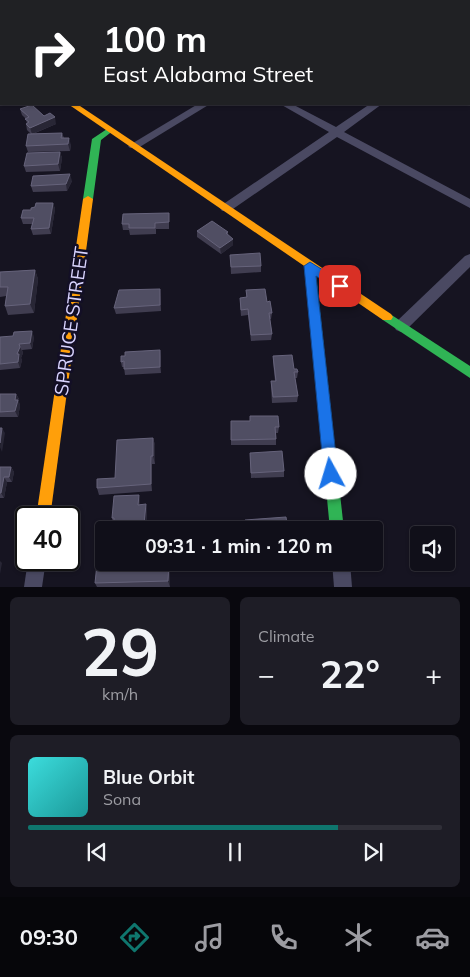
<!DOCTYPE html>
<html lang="en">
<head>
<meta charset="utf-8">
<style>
  body { margin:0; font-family:Mulish,sans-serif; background:#1e1d26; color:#f1f3f6; height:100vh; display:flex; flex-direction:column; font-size:19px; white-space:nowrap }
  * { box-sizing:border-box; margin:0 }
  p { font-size:16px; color:#9c9ca2 }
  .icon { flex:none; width:28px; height:28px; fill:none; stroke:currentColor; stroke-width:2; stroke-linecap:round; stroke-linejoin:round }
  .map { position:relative; height:587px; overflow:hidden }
  .drawer { display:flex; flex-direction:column; gap:10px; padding:10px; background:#09080e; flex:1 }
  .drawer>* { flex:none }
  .banner { position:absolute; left:0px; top:0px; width:470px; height:105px; box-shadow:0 1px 4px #0004,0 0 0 1px #302f38; background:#202124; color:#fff; overflow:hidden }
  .fabs { position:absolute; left:410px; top:526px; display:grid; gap:10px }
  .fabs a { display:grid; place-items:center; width:45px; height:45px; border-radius:5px; background:#100f19; box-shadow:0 1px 4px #0004,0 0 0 1px #302f38; font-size:25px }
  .speed { position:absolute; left:15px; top:506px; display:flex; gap:10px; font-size:25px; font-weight:700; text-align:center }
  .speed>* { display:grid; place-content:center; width:65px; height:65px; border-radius:50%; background:#100f19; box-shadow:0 1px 4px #0004,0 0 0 1px #302f38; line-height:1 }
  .speed .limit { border:2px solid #111; border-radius:8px; background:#fff; color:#111 }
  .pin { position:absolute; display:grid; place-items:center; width:42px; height:42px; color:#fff; margin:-21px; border-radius:10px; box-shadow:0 2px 8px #0006 }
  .me { position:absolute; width:55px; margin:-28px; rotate:354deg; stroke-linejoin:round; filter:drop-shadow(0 0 4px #0008) }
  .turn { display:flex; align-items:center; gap:18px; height:105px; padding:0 20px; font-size:22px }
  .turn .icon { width:65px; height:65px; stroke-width:2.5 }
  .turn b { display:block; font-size:35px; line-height:42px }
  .big { font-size:38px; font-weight:700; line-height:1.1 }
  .drawer .widget { flex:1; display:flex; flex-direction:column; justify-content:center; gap:8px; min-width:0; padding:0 18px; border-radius:8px; background:#1e1d26 }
  .drawer .dial { align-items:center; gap:0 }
  .dial b { font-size:65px; line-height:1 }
  .song { display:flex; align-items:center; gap:15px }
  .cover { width:60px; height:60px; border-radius:8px; background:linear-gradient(135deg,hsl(180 70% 55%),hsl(180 70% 35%)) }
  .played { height:5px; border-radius:2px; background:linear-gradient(90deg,#0f766e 75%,#302f38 75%) }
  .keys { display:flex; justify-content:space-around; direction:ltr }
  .heat { display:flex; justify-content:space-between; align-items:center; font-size:28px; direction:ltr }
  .drawer .tiles { flex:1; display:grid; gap:10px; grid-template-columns:1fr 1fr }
  .widget:last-child { grid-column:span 2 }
  .trip { position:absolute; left:95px; top:521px; width:288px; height:50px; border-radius:5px; background:#100f19; box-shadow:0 1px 4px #0004,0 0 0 1px #302f38; font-weight:700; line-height:50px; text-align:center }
  .menu { display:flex; height:80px; justify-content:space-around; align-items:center; background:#06060a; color:#9c9ca2 }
  .menu .icon { width:35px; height:35px }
  .menu .selected { color:#0f766e }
  .menu b { font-size:22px; color:#f1f3f6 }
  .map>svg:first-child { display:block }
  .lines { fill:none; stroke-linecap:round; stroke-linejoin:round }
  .street { fill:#4a4962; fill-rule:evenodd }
  .fast { fill:#30b455; fill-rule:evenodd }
  .slow { fill:#ff9f0a; fill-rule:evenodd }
  .wall { fill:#403d50 }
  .shaded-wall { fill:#282635 }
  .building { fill:#504e63; stroke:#66637b }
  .route { fill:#1a73e8; stroke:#114b97 }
  .labels { text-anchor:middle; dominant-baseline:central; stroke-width:5; stroke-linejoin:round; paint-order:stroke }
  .street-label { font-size:19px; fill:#d9d4ff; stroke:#130f26 }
</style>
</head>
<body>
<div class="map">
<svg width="470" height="587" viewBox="0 0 470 587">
  <rect width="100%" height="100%" fill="#161421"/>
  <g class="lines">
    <!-- street -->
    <g class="street">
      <rect x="269" y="0" width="11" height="1"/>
      <rect x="442" y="0" width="12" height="1"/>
      <rect x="469" y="6" width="1" height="6"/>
      <rect x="469" y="87" width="1" height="7"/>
      <polygon points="198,104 210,104 138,148 130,148 128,146"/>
      <polygon points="280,104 292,104 336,127 370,104 382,104 344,132 470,199 470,208 337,137 230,211 222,211 220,208 222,205 329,132"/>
      <polygon points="470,254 470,267 406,330 401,332 396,330 394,326 396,322 465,256"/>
      <polygon points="28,560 46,560 42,587 24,587"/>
      <polygon points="332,562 350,562 352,587 334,587"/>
    </g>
    <!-- fast -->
    <g class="fast">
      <rect x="0" y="52" width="1" height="5"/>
      <polygon points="110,127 114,130 101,140 93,199 88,202 84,201 83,199 92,139"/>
      <polygon points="310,262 315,266 344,530 330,530 305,266"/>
      <polygon points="387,312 470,366 470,378 383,320 381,317 383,314"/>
    </g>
    <!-- slow -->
    <g class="slow">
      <polygon points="68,104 77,104 391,314 393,317 391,320 383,320"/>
      <polygon points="88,196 93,199 50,518 36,518 83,199"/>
    </g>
  </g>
  <!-- wall -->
  <g class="wall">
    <polygon points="48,0 75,0 72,1 50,1"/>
    <rect x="122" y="0" width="34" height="1"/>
    <polygon points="315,0 344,0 344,1 318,1"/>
    <polygon points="20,109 44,116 56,124 33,134 62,133 64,138 71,145 70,151 28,152 26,146 31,134 27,130 26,124 27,124 26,119 22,115"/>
    <polygon points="60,152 62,158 60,171 26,172 24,166"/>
    <polygon points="72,181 67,191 33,192 31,186"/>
    <polygon points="53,203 55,209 51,234 33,235 31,229 32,224 23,224 21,218 35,207"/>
    <polygon points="169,213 169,229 156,229 156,234 130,235 129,230 123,230 122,224"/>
    <polygon points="197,231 228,232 228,235 233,245 221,254 197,237"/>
    <polygon points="230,255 261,266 261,272 231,274"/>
    <polygon points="35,270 38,279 34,313 8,315 5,306 6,296 0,297 0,272"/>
    <polygon points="160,289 161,311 116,314 114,308"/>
    <polygon points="246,290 267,302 272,313 271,319 270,319 272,334 271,340 251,341 248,315 241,316 240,304 240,298 246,298"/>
    <polygon points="0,337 34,337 32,349 22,350 23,353 21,358 22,360 20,368 0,370"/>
    <polygon points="161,356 161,373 125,375 124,367 122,367 121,362"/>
    <polygon points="273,356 298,372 297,378 295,378 298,396 297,402 272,403 271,387 271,381 275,381 273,362"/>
    <polygon points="0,394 16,394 19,399 19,402 20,406 18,417 0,417"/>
    <polygon points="250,416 279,427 278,433 276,433 276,445 231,445 231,421 250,421"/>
    <polygon points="153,438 155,445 155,464 152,464 152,491 99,495 97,488 115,478"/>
    <polygon points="250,453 284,471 284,477 251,478"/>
    <polygon points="0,467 11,467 14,472 12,482 7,482 4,498 0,498"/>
    <polygon points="140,500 140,504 147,509 146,528 116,529 114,522 113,523 112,518"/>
    <polygon points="170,562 170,587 97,587 95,583"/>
    <polygon points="228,562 253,562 252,566 228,567"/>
    <polygon points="277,562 291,562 290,568 277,569"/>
  </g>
  <!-- shaded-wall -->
  <g class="shaded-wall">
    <polygon points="57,0 75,0 72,1 57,1"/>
    <rect x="0" y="25" width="1" height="7"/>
    <polygon points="55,117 56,124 32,134 30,128"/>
    <polygon points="69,138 71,145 70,151 68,144"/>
    <polygon points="60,152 62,158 60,171 58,164"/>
    <polygon points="70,174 72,181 67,191 66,184"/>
    <polygon points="53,203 55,209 51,234 49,228"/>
    <polygon points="233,239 233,245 221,254 220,248"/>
    <polygon points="35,270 38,279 34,313 30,304"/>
    <polygon points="32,331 34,337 32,349 30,343"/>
    <polygon points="20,347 23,353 21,358 22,360 20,368 18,362 17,354"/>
    <polygon points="160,350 161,356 161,373 160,367"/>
    <polygon points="16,394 19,399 19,402 20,406 18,417 15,411 15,400"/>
    <polygon points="2,428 5,433 2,452 0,447"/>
    <polygon points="153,438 155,445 155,464 153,456"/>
    <polygon points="151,456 152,464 152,491 151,484"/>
    <polygon points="11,467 14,472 12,482 9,477"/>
    <polygon points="4,477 7,482 4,498 1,493"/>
    <polygon points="139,495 140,500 140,509 138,505"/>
    <polygon points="146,504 147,509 146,528 144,524"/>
    <polygon points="0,561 2,563 0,574"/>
    <polygon points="169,562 170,562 170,587 168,581"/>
  </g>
  <!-- building -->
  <g class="building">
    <polygon points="130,0 152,0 150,1 147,1 144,0 142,1 132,1"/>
    <polygon points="241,0 270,0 273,1 238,1"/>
    <polygon points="329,0 344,0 343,1 327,1"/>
    <polygon points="0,16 1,17 1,25 0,25"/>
    <polygon points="0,77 1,83 1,94 0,94"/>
    <polygon points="32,105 44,116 50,113 55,117 30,128 26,124 29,122 25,119 29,117 20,109"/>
    <polygon points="62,133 61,138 69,138 68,144 26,146 28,134"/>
    <polygon points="60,152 58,164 24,166 27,153"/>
    <polygon points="70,174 66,184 31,186 33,176"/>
    <polygon points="36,203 53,203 49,228 31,229 34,218 21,218 23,210 31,210 31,208 35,207"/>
    <polygon points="169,213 169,222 155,223 155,228 129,228 129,224 122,224 123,214"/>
    <polygon points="212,221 228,232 226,233 233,239 220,248 197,231"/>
    <polygon points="260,253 261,266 231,267 230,255"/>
    <polygon points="35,270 30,304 5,306 8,287 0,287 0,272"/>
    <polygon points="160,289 160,305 114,308 119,290"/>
    <polygon points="265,289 267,302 270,301 272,313 269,313 272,334 251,335 248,309 241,310 240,298 247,297 246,290"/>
    <polygon points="32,331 30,343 19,344 20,347 17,354 19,354 18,362 0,364 0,337 13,336 14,332"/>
    <polygon points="160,350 160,367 124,369 124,361 121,362 121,356 125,356 125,352"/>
    <polygon points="292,355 294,369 297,369 298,372 294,372 298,396 273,397 271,381 276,381 273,356"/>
    <polygon points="0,394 16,394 15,400 18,400 15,411 0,412"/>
    <polygon points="250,416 278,416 279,427 275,427 276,439 231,440 231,421 250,421"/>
    <polygon points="0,428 2,428 0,443"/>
    <polygon points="153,438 153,456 151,456 151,484 97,488 97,479 115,478 117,440"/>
    <polygon points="282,451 284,471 251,473 250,453"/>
    <polygon points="0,467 11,467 9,477 4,477 1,493 0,493"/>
    <polygon points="139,495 138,505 146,504 144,524 114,524 114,518 112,518 114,496"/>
    <polygon points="286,517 288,530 226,530 226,528 245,526 245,520"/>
    <polygon points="104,552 104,562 169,562 168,581 95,583 97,564 103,564"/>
  </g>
  <!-- route -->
  <polygon class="route" points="310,262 344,283 346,286 344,289 336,289 316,276 338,474 336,478 331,480 326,478 324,474 304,266"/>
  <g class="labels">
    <!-- street labels -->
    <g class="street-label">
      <text transform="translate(71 321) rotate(-82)">SPRUCE STREET</text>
    </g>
  </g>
</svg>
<div class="fabs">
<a><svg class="icon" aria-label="sound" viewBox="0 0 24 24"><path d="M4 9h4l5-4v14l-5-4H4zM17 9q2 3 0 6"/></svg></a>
</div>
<div class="speed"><div class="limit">40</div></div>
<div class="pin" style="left:340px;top:286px;background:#d93025"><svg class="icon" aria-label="arrive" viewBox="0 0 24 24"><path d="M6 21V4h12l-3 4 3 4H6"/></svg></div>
<svg class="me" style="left:331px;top:474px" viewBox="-20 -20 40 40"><circle r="19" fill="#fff"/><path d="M0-13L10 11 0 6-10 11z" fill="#1a73e8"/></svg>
<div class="trip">09:31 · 1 min · 120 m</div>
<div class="banner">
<div class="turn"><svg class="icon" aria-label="right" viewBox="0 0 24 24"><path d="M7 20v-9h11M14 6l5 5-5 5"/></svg><div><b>100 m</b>East Alabama Street</div></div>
</div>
</div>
<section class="drawer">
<div class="tiles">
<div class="widget dial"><b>29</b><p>km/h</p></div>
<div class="widget"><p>Climate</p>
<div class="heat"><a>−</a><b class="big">22°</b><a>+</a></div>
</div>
<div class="widget">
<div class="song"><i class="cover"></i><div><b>Blue Orbit</b><p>Sona</p></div></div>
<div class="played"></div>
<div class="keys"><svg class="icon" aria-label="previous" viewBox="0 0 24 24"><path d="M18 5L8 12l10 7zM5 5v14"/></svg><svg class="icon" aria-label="pause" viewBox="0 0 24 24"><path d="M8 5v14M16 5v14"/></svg><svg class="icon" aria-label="next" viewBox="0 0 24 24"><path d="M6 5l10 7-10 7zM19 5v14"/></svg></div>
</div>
</div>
</section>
<nav class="menu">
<b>09:30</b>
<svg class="icon selected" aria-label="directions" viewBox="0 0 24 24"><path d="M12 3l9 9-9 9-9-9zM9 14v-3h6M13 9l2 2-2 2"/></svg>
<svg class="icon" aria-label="music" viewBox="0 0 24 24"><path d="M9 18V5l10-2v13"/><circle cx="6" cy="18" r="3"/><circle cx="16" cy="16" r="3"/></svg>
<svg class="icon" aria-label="phone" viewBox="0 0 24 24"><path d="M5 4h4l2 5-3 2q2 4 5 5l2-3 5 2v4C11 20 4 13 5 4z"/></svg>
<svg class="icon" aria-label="climate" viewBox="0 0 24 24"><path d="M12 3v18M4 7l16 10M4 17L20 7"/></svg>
<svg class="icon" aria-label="car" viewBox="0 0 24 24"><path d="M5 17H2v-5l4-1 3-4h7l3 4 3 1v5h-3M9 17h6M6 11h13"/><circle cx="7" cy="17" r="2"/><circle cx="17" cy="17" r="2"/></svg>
</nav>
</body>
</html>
